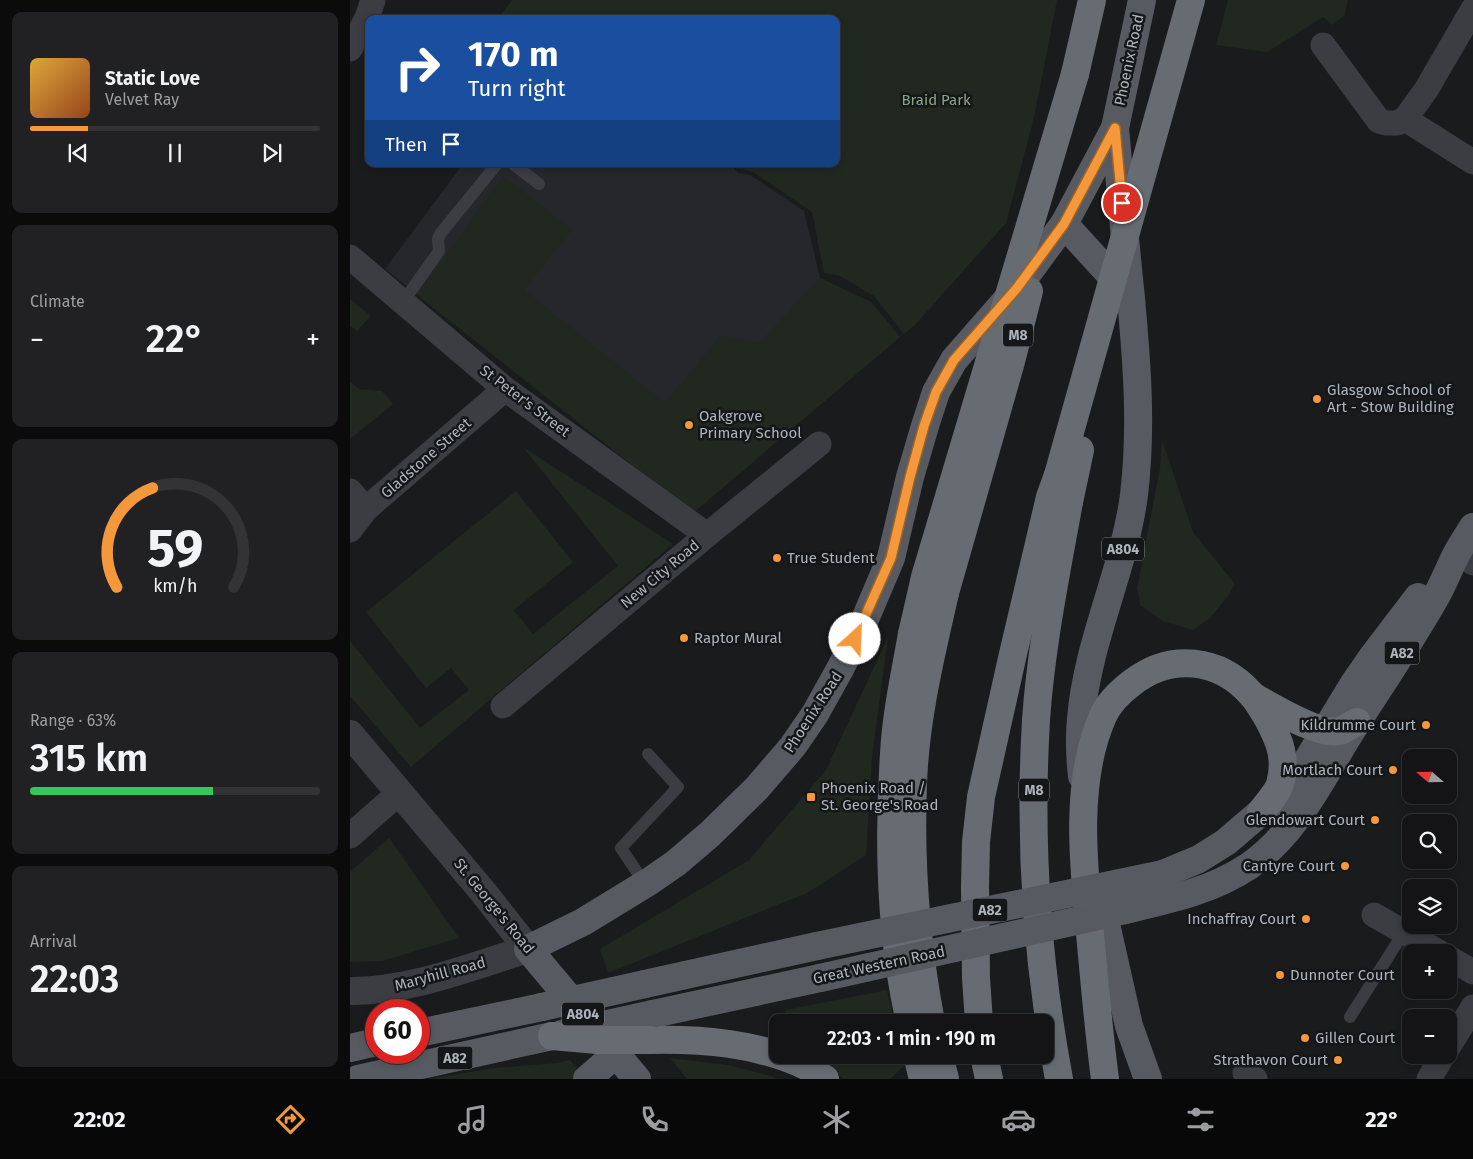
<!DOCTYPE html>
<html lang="en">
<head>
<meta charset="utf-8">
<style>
  body { margin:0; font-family:"Fira Sans",sans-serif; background:#212123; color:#f1f3f6; height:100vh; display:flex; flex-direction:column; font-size:19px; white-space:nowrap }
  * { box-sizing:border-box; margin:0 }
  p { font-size:16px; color:#9d9ea1 }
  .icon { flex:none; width:28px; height:28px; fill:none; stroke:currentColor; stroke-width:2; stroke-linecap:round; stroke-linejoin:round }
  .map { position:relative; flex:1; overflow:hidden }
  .details { display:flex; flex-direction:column; gap:12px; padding:12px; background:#0b0b0c; width:350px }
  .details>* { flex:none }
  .banner { position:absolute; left:15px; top:15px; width:475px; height:152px; border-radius:10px; box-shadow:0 2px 8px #0003,0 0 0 1px #333335; background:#1a4fa0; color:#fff; overflow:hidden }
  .needle { width:32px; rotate:290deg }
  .buttons { position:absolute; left:1052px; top:749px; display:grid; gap:10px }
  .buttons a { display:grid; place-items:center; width:55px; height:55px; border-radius:10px; background:#141416; box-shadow:0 2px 8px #0003,0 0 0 1px #333335; font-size:25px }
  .speed { position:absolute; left:15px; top:999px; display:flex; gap:10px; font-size:25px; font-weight:700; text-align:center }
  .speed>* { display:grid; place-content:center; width:65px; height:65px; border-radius:50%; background:#141416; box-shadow:0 2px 8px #0003,0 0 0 1px #333335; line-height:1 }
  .speed .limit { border:8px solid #d22; background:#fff; color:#111 }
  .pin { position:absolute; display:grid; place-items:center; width:42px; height:42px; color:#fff; margin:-21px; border:2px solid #fff; border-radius:50%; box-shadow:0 1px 5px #0007 }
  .me { position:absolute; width:55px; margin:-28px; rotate:25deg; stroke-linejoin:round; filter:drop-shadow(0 0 4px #0008) }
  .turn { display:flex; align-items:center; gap:18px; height:105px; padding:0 20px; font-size:22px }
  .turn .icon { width:65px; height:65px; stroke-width:2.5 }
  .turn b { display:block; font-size:35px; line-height:42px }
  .then { display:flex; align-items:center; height:48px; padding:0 20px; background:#0003; gap:10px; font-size:19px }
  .big { font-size:38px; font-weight:600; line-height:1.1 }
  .details .widget { flex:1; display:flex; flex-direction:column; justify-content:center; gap:8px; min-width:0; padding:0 18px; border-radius:10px; background:#212123 }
  .details .dial { align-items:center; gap:0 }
  .dial svg { height:130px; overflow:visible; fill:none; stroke:#333335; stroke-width:7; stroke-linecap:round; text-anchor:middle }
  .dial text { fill:#f1f3f6; stroke:none }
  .song { display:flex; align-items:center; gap:15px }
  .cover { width:60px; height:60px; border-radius:8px; background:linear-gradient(135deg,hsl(40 70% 55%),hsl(20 70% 35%)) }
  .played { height:5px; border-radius:2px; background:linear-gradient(90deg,#f4983b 20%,#333335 20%) }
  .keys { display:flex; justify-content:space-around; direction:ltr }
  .heat { display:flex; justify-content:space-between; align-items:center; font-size:28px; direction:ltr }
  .charge { height:8px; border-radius:4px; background:linear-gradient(90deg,#34c759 63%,#333335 0) }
  .trip { position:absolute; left:419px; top:1014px; width:285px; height:50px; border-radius:10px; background:#141416; box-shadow:0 2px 8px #0003,0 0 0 1px #333335; font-weight:600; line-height:50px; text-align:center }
  .tab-bar { display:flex; height:80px; justify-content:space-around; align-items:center; background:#080809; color:#9d9ea1 }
  .tab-bar .icon { width:35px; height:35px }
  .tab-bar .selected { color:#f4983b }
  .tab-bar b { font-size:22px; color:#f1f3f6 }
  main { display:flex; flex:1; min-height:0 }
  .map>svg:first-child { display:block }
  .built { fill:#26272a }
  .green { fill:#202820 }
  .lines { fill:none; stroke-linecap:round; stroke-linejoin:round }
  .service { stroke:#3b3d42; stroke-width:12 }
  .minor { stroke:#3b3d42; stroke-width:25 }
  .tertiary { stroke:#3b3d42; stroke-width:28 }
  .primary { stroke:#575b61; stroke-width:28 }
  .motorway { stroke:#676c73; stroke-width:28 }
  .primary-bridge { stroke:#575b61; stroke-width:28 }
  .motorway-bridge { stroke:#676c73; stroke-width:28 }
  .route-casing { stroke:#9f6326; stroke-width:12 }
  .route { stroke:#f4983b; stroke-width:9 }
  .poi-dot { fill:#f4983b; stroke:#151618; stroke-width:2 }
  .labels { text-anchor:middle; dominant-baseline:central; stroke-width:5; stroke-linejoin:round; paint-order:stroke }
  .shield { fill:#151618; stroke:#7f858b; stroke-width:1 }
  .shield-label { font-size:14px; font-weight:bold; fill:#adb4bc }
  .street-label { font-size:15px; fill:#adb4bc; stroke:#151618 }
  .park-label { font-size:15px; fill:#87a784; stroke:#151618 }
  .poi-label { font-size:15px; fill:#adb4bc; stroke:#151618; text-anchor:start }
</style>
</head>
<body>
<main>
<section class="details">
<div class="widget">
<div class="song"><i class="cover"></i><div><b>Static Love</b><p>Velvet Ray</p></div></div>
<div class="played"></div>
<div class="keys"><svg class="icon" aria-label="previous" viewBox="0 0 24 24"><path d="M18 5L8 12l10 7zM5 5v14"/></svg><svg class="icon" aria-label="pause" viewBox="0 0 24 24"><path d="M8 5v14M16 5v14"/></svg><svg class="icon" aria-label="next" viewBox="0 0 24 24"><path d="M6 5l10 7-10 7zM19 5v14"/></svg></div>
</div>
<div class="widget"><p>Climate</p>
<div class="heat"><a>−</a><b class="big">22°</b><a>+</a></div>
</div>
<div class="widget dial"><svg viewBox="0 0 100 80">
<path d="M14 69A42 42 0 1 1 86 69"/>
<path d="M14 69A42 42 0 0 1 36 8" stroke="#f4983b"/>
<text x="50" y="56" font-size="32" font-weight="700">59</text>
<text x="50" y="72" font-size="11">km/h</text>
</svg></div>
<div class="widget"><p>Range · 63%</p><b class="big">315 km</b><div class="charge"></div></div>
<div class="widget"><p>Arrival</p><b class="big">22:03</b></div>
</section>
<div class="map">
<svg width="1123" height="1079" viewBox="0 0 1123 1079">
  <rect width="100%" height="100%" fill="#1a1b1d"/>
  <!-- built -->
  <polygon class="built" points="113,164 381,164 388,173 400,175 454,211 470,278 521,302 550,337 343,513 35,269"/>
  <!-- green -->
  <g class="green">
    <polygon points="162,0 707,0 684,118 656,223 565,325 554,334 524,296 490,276 474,273 462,212 403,172 388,168 385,164 486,164 486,19 148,19"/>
    <polygon points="878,0 998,0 994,16 982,25 973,17 917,52 866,45"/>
    <polygon points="153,176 222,230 174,290 315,403 371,336 410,342 470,278 521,302 550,337 343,513 67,295"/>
    <polygon points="0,299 21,316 7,331 0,326"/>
    <polygon points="0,382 9,389 32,391 43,404 0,439"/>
    <polygon points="812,439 843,532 885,584 878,596 860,618 843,630 813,621 790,605 787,588 810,468"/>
    <polygon points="173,447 323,544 61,767 0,696 0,641 70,728 119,690 101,668 76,688 16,612 166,491 223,562 164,610 183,634 268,566"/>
    <polygon points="538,637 522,758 516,855 457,893 258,973 250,949 399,860 476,770"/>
    <polygon points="39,838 109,938 32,961 0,962 0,872"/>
    <polygon points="537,990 544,1022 437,1022 435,1010"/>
    <polygon points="455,1055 552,1055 555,1065 540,1079 494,1079 483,1070"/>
    <polygon points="320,1058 378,1065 421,1076 427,1079 337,1079"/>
    <polygon points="220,1060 231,1073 223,1079 79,1079 144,1068 207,1063"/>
  </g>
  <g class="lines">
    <!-- service -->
    <g class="service">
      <polyline points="163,164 189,184"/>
      <polyline points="53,302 89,251 88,239 90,234 147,164"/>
      <polyline points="295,884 271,848 328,787 298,754"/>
      <polyline points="1000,1017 1054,932"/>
    </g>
    <!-- minor -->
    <g class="minor">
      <polyline points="973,45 1029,121 1037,123 1047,123 1055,119 1076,90 1123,9"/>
      <polyline points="0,49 17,18 23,0"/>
      <polyline points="1055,119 1123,162"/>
      <polyline points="0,257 155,389 357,535"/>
      <polyline points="0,491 16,509"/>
      <polyline points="0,530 16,509 155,389"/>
      <polyline points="1108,552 1123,563"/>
      <polyline points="153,706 357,535 469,444"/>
      <polyline points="0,836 50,792"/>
      <polyline points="1024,915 1089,952"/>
      <polyline points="1099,958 1123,972"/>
      <polyline points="1099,1046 1123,1007"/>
      <polyline points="895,1073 905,1079"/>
      <polyline points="1079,1079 1093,1055"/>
    </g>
    <!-- tertiary -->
    <path class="tertiary" d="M0,734l134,159 44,56c-58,18 -117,42 -178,42"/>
    <!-- primary -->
    <g class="primary">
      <polyline points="714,224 777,293"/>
      <path d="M732,776c-2,-18 -3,-38 -1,-57 6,-77 43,-148 53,-224 8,-68 3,-130 -3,-197 -6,-57 -11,-113 -16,-170"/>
      <polyline points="813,874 849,859 876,842 911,812 938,792 1003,685 1023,656 1068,597"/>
      <polyline points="749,893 779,1026 798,1079"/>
      <path d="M775,910c43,-10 87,-19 124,-44 46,-32 70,-82 98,-128 29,-46 60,-91 87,-138 9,-15 15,-32 23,-47 5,-9 11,-18 16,-26"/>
      <polyline points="295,984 467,946"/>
      <polyline points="303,1014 470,978"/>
      <polyline points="69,1033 192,1007"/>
      <polyline points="0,1048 26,1042"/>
      <polyline points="8,1079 202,1036"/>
      <polyline points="237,1079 266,1054"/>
      <polyline points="287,1079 178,949 233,922 300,881 326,863 360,834 407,788 443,746 465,714 490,669 513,624 541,558 560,477 575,426 586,392 604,360 667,288 714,224 765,128 792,0"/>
    </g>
    <!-- motorway -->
    <g class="motorway">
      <polyline points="725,74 742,0"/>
      <path d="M906,698c18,10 63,38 84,33 6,-2 12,-7 17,-9"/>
      <path d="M560,1022c-20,-87 -22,-178 -16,-268 2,-40 11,-80 18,-120"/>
      <path d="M581,1022c-15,-78 -21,-158 -18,-238 2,-65 18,-129 32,-191"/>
      <polyline points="629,1022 626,978 625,887 626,842 631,797 663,654 700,497 708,475"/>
      <path d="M300,1040c53,-1 107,3 156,26 7,4 13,9 19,13"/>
      <polyline points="567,1055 573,1079"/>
      <polyline points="589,1055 595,1079"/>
      <polyline points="634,1055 639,1079"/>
      <path d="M709,1079c-22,-117 -30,-240 -23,-359 5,-73 20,-146 33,-218"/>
      <path d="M755,1079c-6,-45 -10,-90 -14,-135 -7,-72 -18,-161 12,-228 6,-14 18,-25 30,-34 38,-29 86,-24 118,12 7,7 12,17 17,25 12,22 19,40 12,65 -2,8 -14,21 -19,28"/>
    </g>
    <!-- primary-bridge -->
    <g class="primary-bridge">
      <polyline points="467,946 813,874"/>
      <polyline points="470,978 775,910"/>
      <polyline points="192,1007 295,984"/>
      <polyline points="212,1034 303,1014"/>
    </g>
    <!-- motorway-bridge -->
    <g class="motorway-bridge">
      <polyline points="708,475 841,0"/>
      <polyline points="719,502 730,450"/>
      <polyline points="595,593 660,365 679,291"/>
      <polyline points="562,634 575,577 725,74"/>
      <polyline points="202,1036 247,1040 300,1040"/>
    </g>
  </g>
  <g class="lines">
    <defs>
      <polyline id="route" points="505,639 541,558 560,477 574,426 586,392 604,360 667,288 714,224 765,128 772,203"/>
    </defs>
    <!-- route casing -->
    <use href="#route" class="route-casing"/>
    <!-- route -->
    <use href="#route" class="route"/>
  </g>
  <!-- markers -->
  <g class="poi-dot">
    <circle cx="967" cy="399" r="5"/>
    <circle cx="339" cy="425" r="5"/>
    <circle cx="427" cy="558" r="5"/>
    <circle cx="334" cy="638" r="5"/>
    <circle cx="1076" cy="725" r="5"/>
    <circle cx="1043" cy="770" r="5"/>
    <rect x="456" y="792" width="10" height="10" rx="2.5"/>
    <circle cx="1025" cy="820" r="5"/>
    <circle cx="995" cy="866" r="5"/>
    <circle cx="956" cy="919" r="5"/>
    <circle cx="930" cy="975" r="5"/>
    <circle cx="955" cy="1038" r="5"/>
    <circle cx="988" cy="1060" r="5"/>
  </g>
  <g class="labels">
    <!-- shield labels -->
    <g class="shield">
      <rect x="653" y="323.5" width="30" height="23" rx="4"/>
      <rect x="752" y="537.5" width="42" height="23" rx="4"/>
      <rect x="1034.5" y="641.5" width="35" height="23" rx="4"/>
      <rect x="669" y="778.5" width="30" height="23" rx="4"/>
      <rect x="622.5" y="898.5" width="35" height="23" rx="4"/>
      <rect x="212" y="1002.5" width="42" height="23" rx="4"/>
      <rect x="87.5" y="1046.5" width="35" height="23" rx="4"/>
    </g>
    <g class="shield-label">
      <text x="668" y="335">M8</text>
      <text x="773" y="549">A804</text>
      <text x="1052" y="653">A82</text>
      <text x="684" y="790">M8</text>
      <text x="640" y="910">A82</text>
      <text x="233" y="1014">A804</text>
      <text x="105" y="1058">A82</text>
    </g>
    <!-- street labels -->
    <g class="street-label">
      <text transform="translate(779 60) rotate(-78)">Phoenix Road</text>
      <text transform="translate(175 401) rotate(37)">St Peter's Street</text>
      <text transform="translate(76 458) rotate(-41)">Gladstone Street</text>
      <text transform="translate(310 574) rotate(-40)">New City Road</text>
      <text transform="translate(463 712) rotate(-57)">Phoenix Road</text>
      <text transform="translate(144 906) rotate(51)">St. George's Road</text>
      <text transform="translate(529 965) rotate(-12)">Great Western Road</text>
      <text transform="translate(90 974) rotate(-15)">Maryhill Road</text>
    </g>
    <!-- park labels -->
    <g class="park-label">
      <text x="586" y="100">Braid Park</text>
    </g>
    <!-- poi labels -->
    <g class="poi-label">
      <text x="977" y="390">Glasgow School of<tspan x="977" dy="17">Art - Stow Building</tspan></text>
      <text x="349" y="416">Oakgrove<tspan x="349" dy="17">Primary School</tspan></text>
      <text x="437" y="558">True Student</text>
      <text x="344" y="638">Raptor Mural</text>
      <text x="1066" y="725" text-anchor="end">Kildrumme Court</text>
      <text x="1033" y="770" text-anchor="end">Mortlach Court</text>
      <text x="471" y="788">Phoenix Road /<tspan x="471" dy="17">St. George's Road</tspan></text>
      <text x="1015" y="820" text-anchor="end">Glendowart Court</text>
      <text x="985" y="866" text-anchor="end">Cantyre Court</text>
      <text x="946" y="919" text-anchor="end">Inchaffray Court</text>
      <text x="940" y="975">Dunnoter Court</text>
      <text x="965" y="1038">Gillen Court</text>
      <text x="978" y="1060" text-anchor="end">Strathavon Court</text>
    </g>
  </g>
</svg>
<div class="buttons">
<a><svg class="needle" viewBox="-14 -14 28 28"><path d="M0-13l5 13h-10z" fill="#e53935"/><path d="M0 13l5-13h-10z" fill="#9d9ea1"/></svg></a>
<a><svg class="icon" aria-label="search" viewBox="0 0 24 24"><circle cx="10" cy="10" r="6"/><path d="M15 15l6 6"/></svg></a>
<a><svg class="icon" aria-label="layers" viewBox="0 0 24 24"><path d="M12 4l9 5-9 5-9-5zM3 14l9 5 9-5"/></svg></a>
<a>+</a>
<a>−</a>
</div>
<div class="speed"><div class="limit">60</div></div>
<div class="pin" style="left:772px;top:203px;background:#d93025"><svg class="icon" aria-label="arrive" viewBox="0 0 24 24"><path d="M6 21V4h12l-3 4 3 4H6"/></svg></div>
<svg class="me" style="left:505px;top:639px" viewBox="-20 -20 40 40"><circle r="19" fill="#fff"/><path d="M0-13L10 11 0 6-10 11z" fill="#f4983b"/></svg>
<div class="trip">22:03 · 1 min · 190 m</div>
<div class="banner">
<div class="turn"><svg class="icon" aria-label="right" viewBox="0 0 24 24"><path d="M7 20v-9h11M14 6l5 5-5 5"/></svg><div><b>170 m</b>Turn right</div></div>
<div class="then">Then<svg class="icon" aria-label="arrive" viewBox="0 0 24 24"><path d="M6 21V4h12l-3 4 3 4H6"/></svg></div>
</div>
</div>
</main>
<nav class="tab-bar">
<b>22:02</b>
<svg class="icon selected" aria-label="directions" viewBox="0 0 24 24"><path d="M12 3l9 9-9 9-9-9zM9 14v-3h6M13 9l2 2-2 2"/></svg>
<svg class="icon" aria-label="music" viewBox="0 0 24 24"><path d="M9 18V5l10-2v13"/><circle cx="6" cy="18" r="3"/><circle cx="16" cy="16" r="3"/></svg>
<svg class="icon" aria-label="phone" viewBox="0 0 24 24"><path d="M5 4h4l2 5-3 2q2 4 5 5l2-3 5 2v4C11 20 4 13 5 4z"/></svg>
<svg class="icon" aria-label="climate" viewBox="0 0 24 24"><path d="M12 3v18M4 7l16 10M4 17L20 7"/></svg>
<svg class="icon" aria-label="car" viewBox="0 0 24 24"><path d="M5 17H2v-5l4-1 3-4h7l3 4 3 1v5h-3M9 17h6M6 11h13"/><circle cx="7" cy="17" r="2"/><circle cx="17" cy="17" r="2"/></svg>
<svg class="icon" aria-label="filters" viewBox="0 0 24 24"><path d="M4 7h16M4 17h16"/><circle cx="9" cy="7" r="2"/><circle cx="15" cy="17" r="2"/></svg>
<b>22°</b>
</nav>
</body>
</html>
